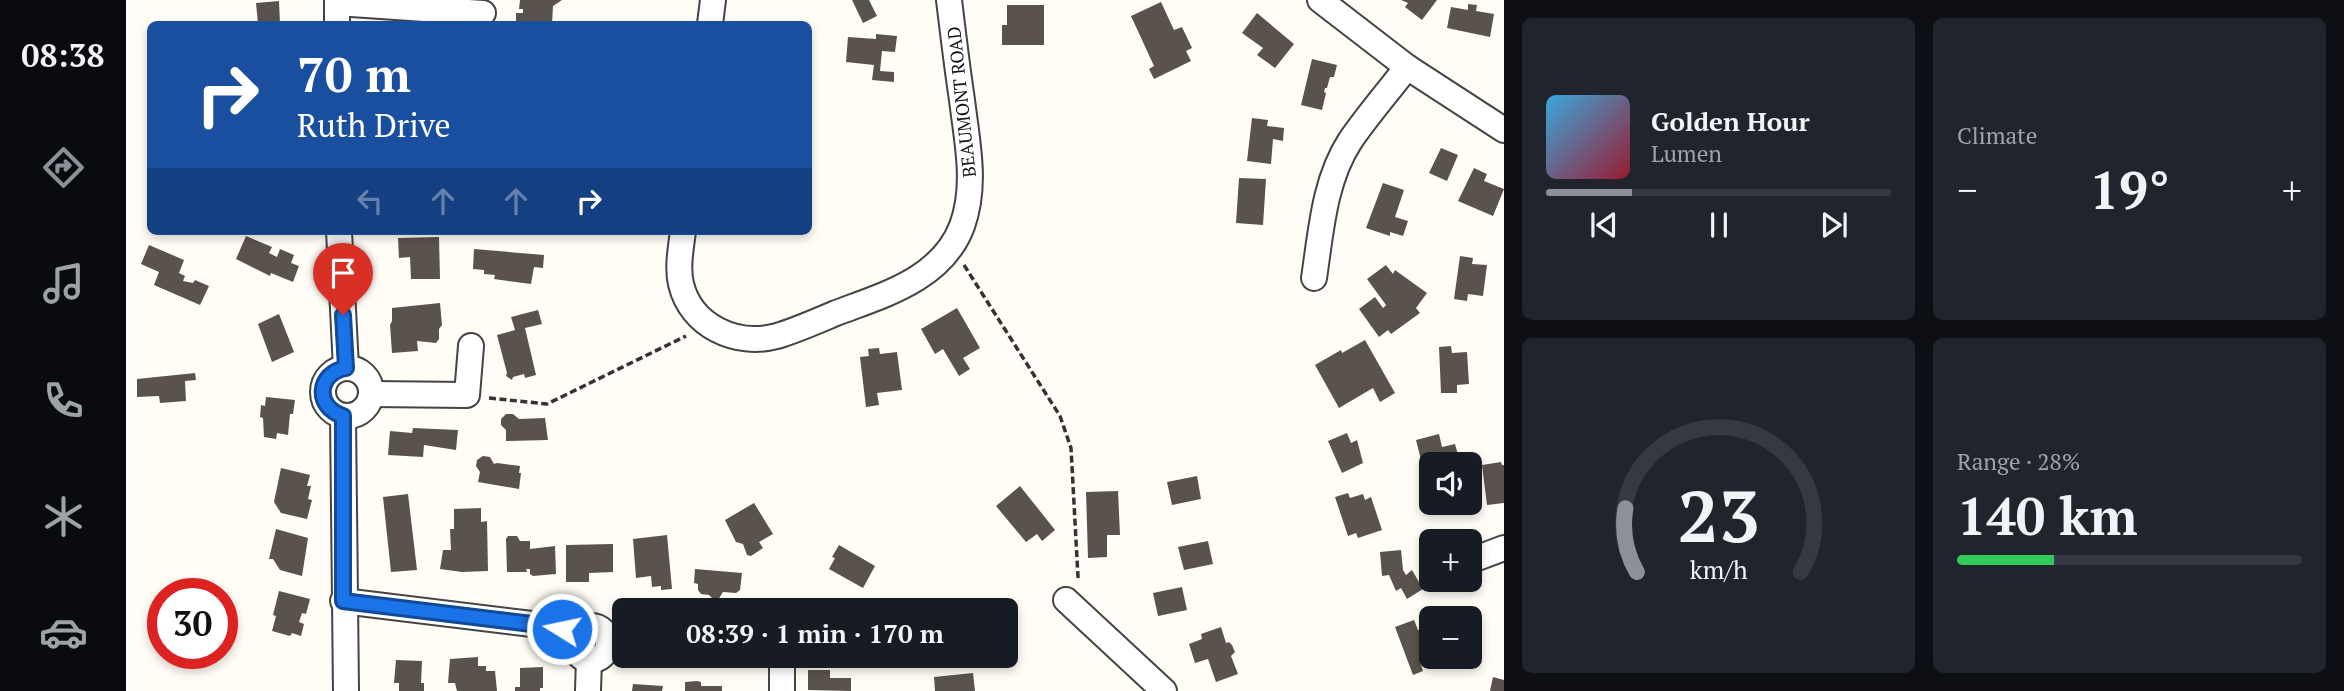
<!DOCTYPE html>
<html lang="en">
<head>
<meta charset="utf-8">
<style>
  body { margin:0; font-family:"PT Serif",serif; background:#20242c; color:#f1f3f6; height:100vh; display:flex; flex-direction:column; font-size:26px; white-space:nowrap }
  * { box-sizing:border-box; margin:0 }
  p { font-size:23px; color:#9ea1a6 }
  .icon { flex:none; width:38px; height:38px; fill:none; stroke:currentColor; stroke-width:2; stroke-linecap:round; stroke-linejoin:round }
  .map { position:relative; flex:1; overflow:hidden }
  .sheet { display:flex; flex-direction:column; gap:18px; padding:18px; background:#0d0f14; width:840px }
  .sheet>* { flex:none }
  .top-card { position:absolute; left:21px; top:21px; width:665px; height:214px; border-radius:10px; box-shadow:0 4px 10px #0003; background:#1a4fa0; color:#fff; overflow:hidden }
  .controls { position:absolute; left:1293px; top:452px; display:grid; gap:14px }
  .controls a { display:grid; place-items:center; width:63px; height:63px; border-radius:10px; background:#171b24; box-shadow:0 4px 10px #0003; font-size:35px }
  .speed { position:absolute; left:21px; top:578px; display:flex; gap:14px; font-size:35px; font-weight:700; text-align:center }
  .speed>* { display:grid; place-content:center; width:91px; height:91px; border-radius:50%; background:#171b24; box-shadow:0 4px 10px #0003; line-height:1 }
  .speed .limit { border:10px solid #d22; background:#fff; color:#111 }
  .pin { position:absolute; display:grid; place-items:center; width:60px; height:60px; color:#fff; margin:-72px -30px; border-radius:50% 50% 50% 0; rotate:-45deg; box-shadow:0 0 7px #0007 }
  .pin .icon { rotate:45deg }
  .me { position:absolute; width:77px; margin:-38px; rotate:280deg; stroke-linejoin:round; filter:drop-shadow(0 0 5px #0008) }
  .turn { display:flex; align-items:center; gap:24px; height:147px; padding:0 35px; font-size:32px }
  .turn .icon { width:91px; height:91px; stroke-width:2.5 }
  .turn b { display:block; font-size:49px; line-height:60px }
  .lanes { display:flex; align-items:center; height:66px; padding:0 35px; background:#0003; justify-content:center; gap:35px; direction:ltr }
  .lanes .off { opacity:.35 }
  .big { font-size:52px; font-weight:600; line-height:1.1 }
  .sheet .card { flex:1; display:flex; flex-direction:column; justify-content:center; gap:10px; min-width:0; padding:0 24px; border-radius:10px; background:#20242c }
  .sheet .dial { align-items:center; gap:0 }
  .dial svg { height:182px; overflow:visible; fill:none; stroke:#363941; stroke-width:7; stroke-linecap:round; text-anchor:middle }
  .dial text { fill:#f1f3f6; stroke:none }
  .song { display:flex; align-items:center; gap:21px }
  .cover { width:84px; height:84px; border-radius:10px; background:linear-gradient(135deg,hsl(200 70% 55%),hsl(350 70% 35%)) }
  .played { height:7px; border-radius:4px; background:linear-gradient(90deg,#8c9099 25%,#363941 25%) }
  .keys { display:flex; justify-content:space-around; direction:ltr }
  .heat { display:flex; justify-content:space-between; align-items:center; font-size:38px; direction:ltr }
  .charge { height:10px; border-radius:5px; background:linear-gradient(90deg,#34c759 28%,#363941 0) }
  .sheet .tiles { flex:1; display:grid; gap:18px; grid-template-columns:repeat(2,1fr) }
  .trip { position:absolute; left:486px; top:598px; width:406px; height:70px; border-radius:10px; background:#171b24; box-shadow:0 4px 10px #0003; font-weight:600; line-height:70px; text-align:center }
  main { display:flex; flex:1; min-height:0 }
  .tab-bar { display:flex; flex-direction:column; width:126px; justify-content:space-around; align-items:center; background:#090b0e; color:#9ea1a6 }
  .tab-bar .icon { width:49px; height:49px }
  .tab-bar .on { color:#8c9099 }
  .tab-bar b { font-size:32px; color:#f1f3f6 }
  .map>svg:first-child { display:block }
  .building { fill:#5a524d }
  .lines { fill:none; stroke-linecap:round; stroke-linejoin:round }
  .minor-casing { stroke:#444; stroke-width:28 }
  .path { stroke:#333; stroke-width:3.5; stroke-dasharray:7 3.5; stroke-linecap:butt }
  .minor { stroke:#fff; stroke-width:24 }
  .route-casing { stroke:#114b97; stroke-width:18 }
  .route { stroke:#1a73e8; stroke-width:12 }
  .labels { text-anchor:middle; dominant-baseline:central; stroke-width:7; stroke-linejoin:round; paint-order:stroke }
  .street-label { font-size:18px; fill:#111; stroke:#fff }
</style>
</head>
<body>
<main>
<nav class="tab-bar">
<b>08:38</b>
<svg class="icon on" aria-label="directions" viewBox="0 0 24 24"><path d="M12 3l9 9-9 9-9-9zM9 14v-3h6M13 9l2 2-2 2"/></svg>
<svg class="icon" aria-label="music" viewBox="0 0 24 24"><path d="M9 18V5l10-2v13"/><circle cx="6" cy="18" r="3"/><circle cx="16" cy="16" r="3"/></svg>
<svg class="icon" aria-label="phone" viewBox="0 0 24 24"><path d="M5 4h4l2 5-3 2q2 4 5 5l2-3 5 2v4C11 20 4 13 5 4z"/></svg>
<svg class="icon" aria-label="climate" viewBox="0 0 24 24"><path d="M12 3v18M4 7l16 10M4 17L20 7"/></svg>
<svg class="icon" aria-label="car" viewBox="0 0 24 24"><path d="M5 17H2v-5l4-1 3-4h7l3 4 3 1v5h-3M9 17h6M6 11h13"/><circle cx="7" cy="17" r="2"/><circle cx="17" cy="17" r="2"/></svg>
</nav>
<div class="map">
<svg width="1378" height="691" viewBox="0 0 1378 691">
  <rect width="100%" height="100%" fill="#fffdf5"/>
  <!-- building -->
  <g class="building">
    <polygon points="394,0 436,0 427,6 426,24 390,24 390,13 397,13 397,9 393,9"/>
    <polygon points="726,0 743,0 751,16 737,23"/>
    <polygon points="1275,0 1311,0 1296,20 1279,7 1282,3"/>
    <polygon points="153,1 154,24 132,24 130,3"/>
    <polygon points="1035,2 1048,30 1056,27 1066,48 1060,51 1065,61 1028,79 1023,69 1028,66 1005,16"/>
    <polygon points="1342,4 1351,5 1350,11 1368,14 1364,37 1321,28 1325,7 1342,10"/>
    <polygon points="881,5 918,5 918,45 876,45 876,25 881,25"/>
    <polygon points="1131,13 1168,44 1149,68 1131,55 1137,48 1116,33"/>
    <polygon points="750,34 771,36 769,52 756,51 754,71 768,72 768,82 746,80 748,65 720,62 722,37 750,39"/>
    <polygon points="1186,59 1211,65 1208,77 1204,77 1201,88 1199,88 1198,92 1200,93 1196,110 1175,105"/>
    <polygon points="1126,118 1142,120 1141,126 1158,128 1157,141 1147,139 1145,164 1121,161"/>
    <polygon points="1315,148 1332,155 1321,181 1303,173"/>
    <polygon points="1348,168 1361,174 1358,181 1378,189 1367,216 1332,201"/>
    <polygon points="1113,178 1140,179 1137,225 1110,223"/>
    <polygon points="1257,183 1278,190 1269,217 1282,221 1277,236 1264,232 1264,236 1240,228"/>
    <polygon points="120,236 146,247 143,253 151,257 154,249 168,255 165,263 173,266 167,282 145,273 144,276 110,259"/>
    <polygon points="313,237 314,279 285,279 284,257 273,258 272,238"/>
    <polygon points="23,245 58,260 53,273 59,276 57,281 67,283 69,280 83,286 74,305 28,285 33,272 15,264"/>
    <polygon points="348,249 418,255 417,268 408,267 405,284 368,279 369,275 358,274 358,270 347,269"/>
    <polygon points="1334,256 1347,258 1346,264 1361,265 1357,296 1342,294 1341,301 1328,299"/>
    <polygon points="1260,265 1267,274 1269,270 1301,293 1290,308 1294,313 1265,334 1262,330 1253,337 1233,309 1249,297 1257,308 1260,305 1241,279"/>
    <polygon points="314,303 316,325 313,329 313,339 310,343 291,341 292,351 266,353 264,325 266,321 266,308"/>
    <polygon points="831,308 854,348 837,358 844,369 833,376 817,349 809,354 795,329"/>
    <polygon points="412,310 416,324 399,328 410,375 399,378 398,374 387,377 386,380 380,376 381,373 371,335 389,330 385,317"/>
    <polygon points="153,314 168,352 146,362 132,324"/>
    <polygon points="1239,340 1269,393 1254,402 1247,388 1213,408 1189,365 1215,350 1216,353"/>
    <polygon points="1325,346 1326,353 1341,352 1343,384 1331,385 1331,393 1315,393 1313,347"/>
    <polygon points="753,348 754,354 771,352 776,390 751,393 753,405 740,407 734,357 743,356 742,349"/>
    <polygon points="69,373 70,380 59,381 60,401 34,403 33,396 11,397 11,379"/>
    <polygon points="140,397 169,400 167,414 164,414 162,435 151,433 150,439 138,437 137,418 134,417 135,405 139,406"/>
    <polygon points="380,414 387,414 393,419 419,418 422,440 380,441 380,430 375,425 375,419"/>
    <polygon points="287,428 332,430 330,450 298,445 297,457 262,455 264,431 286,433"/>
    <polygon points="1221,433 1225,443 1231,440 1237,463 1216,473 1202,441"/>
    <polygon points="1313,434 1316,447 1329,444 1333,458 1330,459 1331,464 1306,464 1306,483 1301,484 1290,440"/>
    <polygon points="357,456 364,457 368,464 371,463 394,466 393,473 395,473 393,489 352,482 354,472 350,466 351,460"/>
    <polygon points="1375,462 1376,465 1378,465 1378,503 1361,505 1356,465"/>
    <polygon points="155,468 184,475 181,486 185,486 182,499 186,500 181,519 155,513 148,502"/>
    <polygon points="1071,476 1075,499 1046,505 1041,482"/>
    <polygon points="894,486 929,530 916,541 911,534 900,542 870,506"/>
    <polygon points="992,491 994,535 981,535 981,557 962,558 960,492"/>
    <polygon points="1222,493 1224,498 1237,494 1239,500 1245,497 1256,530 1232,538 1230,533 1222,536 1209,497"/>
    <polygon points="282,494 291,570 265,572 257,497"/>
    <polygon points="628,503 647,534 633,542 637,548 625,556 621,555 617,544 610,542 599,520"/>
    <polygon points="355,508 355,522 361,521 362,571 336,572 314,569 317,550 325,550 324,529 328,529 328,509"/>
    <polygon points="150,529 182,538 176,576 154,570 147,559 143,559"/>
    <polygon points="541,535 546,589 535,590 535,586 526,587 525,576 510,578 507,539"/>
    <polygon points="382,536 391,536 394,541 404,541 404,549 429,546 430,574 407,576 404,574 404,569 400,569 401,572 381,572 380,539"/>
    <polygon points="1082,541 1087,564 1058,570 1052,547"/>
    <polygon points="487,544 487,572 463,573 463,582 440,582 440,545"/>
    <polygon points="713,545 749,566 737,588 703,569 709,558 706,557"/>
    <polygon points="1275,550 1277,570 1280,575 1286,570 1297,589 1281,599 1275,588 1270,591 1263,575 1256,576 1254,552"/>
    <polygon points="569,569 616,573 614,590 610,593 597,592 592,600 587,599 583,595 575,594 572,590 572,584 568,583"/>
    <polygon points="1056,587 1061,610 1032,616 1027,593"/>
    <polygon points="153,591 184,599 180,614 176,613 173,622 178,624 175,636 166,633 164,636 146,631 150,616 147,615"/>
    <polygon points="1288,620 1292,630 1297,629 1303,646 1299,648 1303,658 1294,662 1297,671 1287,675 1269,627"/>
    <polygon points="1095,627 1100,643 1103,642 1106,645 1109,652 1105,656 1112,674 1090,682 1082,659 1069,663 1063,644 1076,639 1075,634"/>
    <polygon points="352,657 352,666 360,666 360,671 369,671 371,691 331,691 329,683 322,683 324,659"/>
    <polygon points="270,660 296,661 295,683 298,683 298,691 273,691 273,683 268,683"/>
    <polygon points="417,667 417,688 414,688 414,691 389,691 389,687 394,687 394,668"/>
    <polygon points="682,670 704,670 704,678 725,678 725,691 682,690"/>
    <polygon points="847,673 849,691 809,691 808,677"/>
    <polygon points="1367,677 1378,680 1378,691 1364,691"/>
    <polygon points="571,681 575,682 575,686 596,686 596,691 559,691 559,682"/>
    <polygon points="507,684 537,686 536,691 506,691"/>
  </g>
  <g class="lines">
    <defs>
      <g id="minor">
        <polyline points="211,0 211,24"/>
        <polyline points="1194,0 1281,67 1378,130"/>
        <polyline points="211,3 357,13"/>
        <polyline points="584,24 587,0"/>
        <polyline points="213,231 220,368"/>
        <path d="M557,231c-2,17 -6,36 -2,53 10,42 55,63 96,52 20,-6 40,-15 59,-23 48,-18 106,-34 126,-87 15,-41 5,-84 0,-126 -5,-33 -9,-67 -13,-100"/>
        <path d="M1188,278c7,-46 10,-97 36,-137 17,-25 38,-49 57,-74"/>
        <circle cx="221" cy="392" r="24"/>
        <polyline points="245,394 341,395 345,346"/>
        <polyline points="217,416 220,691"/>
        <polyline points="1346,560 1378,548"/>
        <polyline points="940,600 1038,691"/>
        <polyline points="217,601 414,625 436,630 450,635"/>
        <circle cx="465" cy="643" r="17"/>
        <polyline points="656,656 656,691"/>
        <polyline points="462,691 463,659"/>
      </g>
    </defs>
    <!-- minor casing -->
    <use href="#minor" class="minor-casing"/>
    <!-- path -->
    <g class="path">
      <polyline points="838,265 934,416 945,448 952,577 951,580"/>
      <polyline points="363,398 421,404 560,336"/>
    </g>
    <!-- minor -->
    <use href="#minor" class="minor"/>
  </g>
  <g class="lines">
    <defs>
      <path id="route" d="M217,315l3,53c-29,5 -32,39 -3,48v185l197,24 22,4"/>
    </defs>
    <!-- route casing -->
    <use href="#route" class="route-casing"/>
    <!-- route -->
    <use href="#route" class="route"/>
  </g>
  <g class="labels">
    <!-- street labels -->
    <g class="street-label">
      <text transform="translate(835 102) rotate(-96)">BEAUMONT ROAD</text>
    </g>
  </g>
</svg>
<div class="controls">
<a><svg class="icon" aria-label="sound" viewBox="0 0 24 24"><path d="M4 9h4l5-4v14l-5-4H4zM17 9q2 3 0 6"/></svg></a>
<a>+</a>
<a>−</a>
</div>
<div class="speed"><div class="limit">30</div></div>
<div class="pin" style="left:217px;top:315px;background:#d93025"><svg class="icon" aria-label="arrive" viewBox="0 0 24 24"><path d="M6 21V4h12l-3 4 3 4H6"/></svg></div>
<svg class="me" style="left:436px;top:629px" viewBox="-20 -20 40 40"><circle r="17" fill="#1a73e8" stroke="#fff" stroke-width="3"/><path d="M0-11L8 9 0 5-8 9z" fill="#fff"/></svg>
<div class="trip">08:39 · 1 min · 170 m</div>
<div class="top-card">
<div class="turn"><svg class="icon" aria-label="right" viewBox="0 0 24 24"><path d="M7 20v-9h11M14 6l5 5-5 5"/></svg><div><b>70 m</b>Ruth Drive</div></div>
<div class="lanes"><svg class="icon off" aria-label="left" viewBox="0 0 24 24"><path d="M17 20v-9H6M10 6l-5 5 5 5"/></svg><svg class="icon off" aria-label="ahead" viewBox="0 0 24 24"><path d="M12 20V5M6 11l6-6 6 6"/></svg><svg class="icon off" aria-label="ahead" viewBox="0 0 24 24"><path d="M12 20V5M6 11l6-6 6 6"/></svg><svg class="icon" aria-label="right" viewBox="0 0 24 24"><path d="M7 20v-9h11M14 6l5 5-5 5"/></svg></div>
</div>
</div>
<section class="sheet">
<div class="tiles">
<div class="card">
<div class="song"><i class="cover"></i><div><b>Golden Hour</b><p>Lumen</p></div></div>
<div class="played"></div>
<div class="keys"><svg class="icon" aria-label="previous" viewBox="0 0 24 24"><path d="M18 5L8 12l10 7zM5 5v14"/></svg><svg class="icon" aria-label="pause" viewBox="0 0 24 24"><path d="M8 5v14M16 5v14"/></svg><svg class="icon" aria-label="next" viewBox="0 0 24 24"><path d="M6 5l10 7-10 7zM19 5v14"/></svg></div>
</div>
<div class="card"><p>Climate</p>
<div class="heat"><a>−</a><b class="big">19°</b><a>+</a></div>
</div>
<div class="card dial"><svg viewBox="0 0 100 80">
<path d="M14 69A42 42 0 1 1 86 69"/>
<path d="M14 69A42 42 0 0 1 9 41" stroke="#8c9099"/>
<text x="50" y="56" font-size="32" font-weight="700">23</text>
<text x="50" y="72" font-size="11">km/h</text>
</svg></div>
<div class="card"><p>Range · 28%</p><b class="big">140 km</b><div class="charge"></div></div>
</div>
</section>
</main>
</body>
</html>
